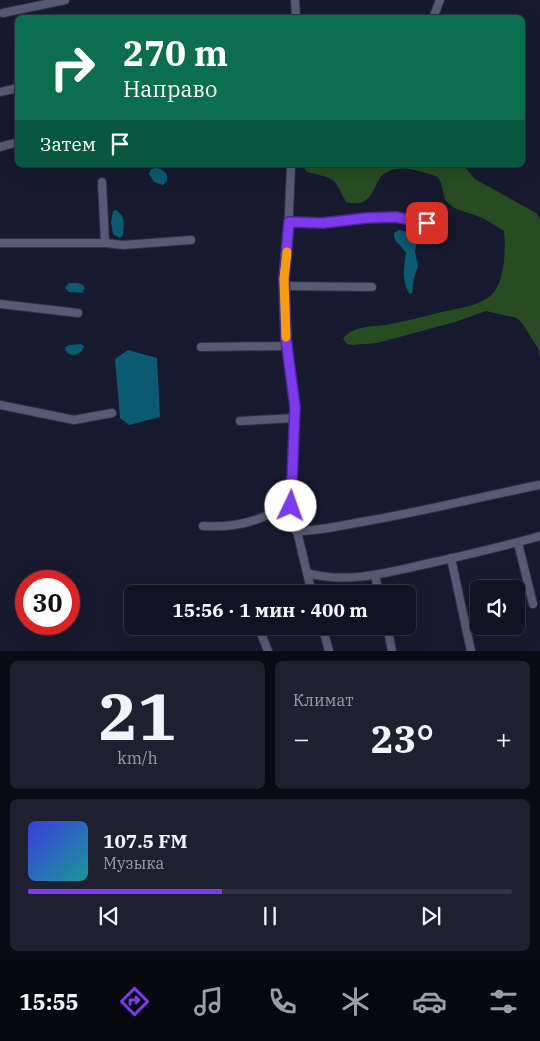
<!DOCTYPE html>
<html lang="ru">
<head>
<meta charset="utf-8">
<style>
  body { margin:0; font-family:"IBM Plex Serif",serif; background:#1e2030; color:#f1f3f6; height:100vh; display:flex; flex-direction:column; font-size:19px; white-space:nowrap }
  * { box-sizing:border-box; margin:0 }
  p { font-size:16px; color:#9c9ea6 }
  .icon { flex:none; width:28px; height:28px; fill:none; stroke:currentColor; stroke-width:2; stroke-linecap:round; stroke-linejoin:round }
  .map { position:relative; height:651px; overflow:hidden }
  .side { display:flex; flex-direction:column; gap:10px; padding:10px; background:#090a13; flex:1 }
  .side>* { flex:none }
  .banner { position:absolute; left:15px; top:15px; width:510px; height:152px; border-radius:8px; box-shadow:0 5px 20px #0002,0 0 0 1px #303241; background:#0b6e4f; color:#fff; overflow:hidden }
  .fabs { position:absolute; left:470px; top:580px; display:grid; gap:10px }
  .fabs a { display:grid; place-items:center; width:55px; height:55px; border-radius:8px; background:#111323; box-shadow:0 5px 20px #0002,0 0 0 1px #303241; font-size:25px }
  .speed { position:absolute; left:15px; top:570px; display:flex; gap:10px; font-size:25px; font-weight:700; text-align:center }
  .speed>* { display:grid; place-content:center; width:65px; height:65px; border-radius:50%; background:#111323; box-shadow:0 5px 20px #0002,0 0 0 1px #303241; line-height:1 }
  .speed .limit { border:8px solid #d22; background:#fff; color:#111 }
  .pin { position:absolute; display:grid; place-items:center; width:42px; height:42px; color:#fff; margin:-21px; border-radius:10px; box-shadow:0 2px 8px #0006 }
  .me { position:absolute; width:55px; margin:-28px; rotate:3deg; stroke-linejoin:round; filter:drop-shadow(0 0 4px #0008) }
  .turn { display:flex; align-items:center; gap:18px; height:105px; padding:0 25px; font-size:22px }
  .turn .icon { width:65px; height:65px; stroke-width:2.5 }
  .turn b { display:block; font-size:35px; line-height:42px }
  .then { display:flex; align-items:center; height:48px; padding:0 25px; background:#0003; gap:10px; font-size:19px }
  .big { font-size:38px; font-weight:700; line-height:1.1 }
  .side .widget { flex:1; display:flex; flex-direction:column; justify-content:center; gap:8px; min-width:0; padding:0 18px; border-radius:8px; background:#1e2030 }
  .side .dial { align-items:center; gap:0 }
  .dial b { font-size:65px; line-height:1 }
  .song { display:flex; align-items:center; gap:15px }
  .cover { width:60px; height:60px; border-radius:8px; background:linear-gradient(135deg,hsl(240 70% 55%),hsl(180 70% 35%)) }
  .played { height:5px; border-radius:2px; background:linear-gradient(90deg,#7c3aed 40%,#303241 40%) }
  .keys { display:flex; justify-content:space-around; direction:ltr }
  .heat { display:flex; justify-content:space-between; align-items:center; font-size:28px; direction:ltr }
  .side .tiles { flex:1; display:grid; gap:10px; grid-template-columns:1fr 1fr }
  .widget:last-child { grid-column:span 2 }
  .trip { position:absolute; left:124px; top:585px; width:292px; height:50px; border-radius:8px; background:#111323; box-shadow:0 5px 20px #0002,0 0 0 1px #303241; font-weight:700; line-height:50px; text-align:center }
  .dock { display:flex; height:80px; justify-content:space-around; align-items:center; background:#07080e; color:#9c9ea6 }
  .dock .icon { width:35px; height:35px }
  .dock .selected { color:#7c3aed }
  .dock b { font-size:22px; color:#f1f3f6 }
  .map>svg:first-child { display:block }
  .green { fill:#274c22 }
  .water { fill:#0a5b71 }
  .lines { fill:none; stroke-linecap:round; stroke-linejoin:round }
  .street-casing { stroke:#313143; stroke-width:10 }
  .street { stroke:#575a74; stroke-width:8 }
  .route-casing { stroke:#51269a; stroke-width:12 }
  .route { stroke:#7c3aed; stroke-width:9 }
  .slow { stroke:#f59e0b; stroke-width:9 }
</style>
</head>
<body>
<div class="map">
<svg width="540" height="651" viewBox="0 0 540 651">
  <rect width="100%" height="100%" fill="#17192f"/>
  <!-- green -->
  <path class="green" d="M303,165h160l12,14 61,34 4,7v137l-2,-9 -16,-25 -5,-5 -31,-7 -31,11 -78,21 -25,2 -5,-1 -4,-5c7,-12 29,-13 42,-14 18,-3 35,-8 53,-12 16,-4 37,-6 51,-16 16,-11 17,-49 15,-66l-21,-13 -29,-10 -9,-8 -4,-17 -3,-6c-16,-5 -35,-13 -51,-5 -15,6 -10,38 -41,30 -13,-26 -11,-23 -39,-30z"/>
  <!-- water -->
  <g class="water">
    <polygon points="157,168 162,170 167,174 167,181 163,185 154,182 149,174 151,169"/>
    <path d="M116,210c10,7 8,14 7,25l-3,3 -7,-4 -2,-12 2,-11z"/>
    <path d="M399,230l13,3 5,9 -2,9 3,15 -4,12 -2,15 -2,1c-9,-12 -6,-28 -4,-41 -4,-8 -13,-10 -12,-20z"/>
    <polygon points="69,283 78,283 83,285 85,288 82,293 69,292 65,288"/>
    <path d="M81,344l3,2c-2,10 -18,13 -19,1l5,-2z"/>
    <polygon points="128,350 157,358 160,417 129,425 120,418 115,359"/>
  </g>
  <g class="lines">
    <defs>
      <g id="street">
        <polyline points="295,0 296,18"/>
        <polyline points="3,13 65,0"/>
        <polyline points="433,18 440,0"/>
        <polyline points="0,92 18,88"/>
        <polyline points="0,147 18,142"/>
        <polyline points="291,165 288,237 284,279 287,339 295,407 291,506 312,594"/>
        <polyline points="102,182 105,243"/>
        <polyline points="289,222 323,223 366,218 396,217 436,225"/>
        <polyline points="0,243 105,243 123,245 191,240"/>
        <polyline points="284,286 372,287"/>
        <polyline points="0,304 78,313"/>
        <polyline points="201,347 287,346"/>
        <polyline points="0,405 74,420 112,413"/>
        <polyline points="240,421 295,418"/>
        <path d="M203,526c17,1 38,-1 55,-7 12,-4 20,-11 33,-13"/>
        <path d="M296,531c23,0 43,-5 65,-9 60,-10 119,-25 178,-37"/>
        <polyline points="518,543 533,604"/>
        <polyline points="451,558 471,651"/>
        <path d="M307,573c43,12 86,-2 128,-11 35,-8 70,-16 105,-26"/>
        <polyline points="375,575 379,594"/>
        <polyline points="258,626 268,651"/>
        <polyline points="322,626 329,651"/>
        <polyline points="387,626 392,651"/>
      </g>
    </defs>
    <!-- street casing -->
    <use href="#street" class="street-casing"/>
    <!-- street -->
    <use href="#street" class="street"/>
  </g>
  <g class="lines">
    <defs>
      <polyline id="route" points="291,506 295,407 286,339 284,279 289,222 323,223 366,218 396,217 427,223"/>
    </defs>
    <!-- route casing -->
    <use href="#route" class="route-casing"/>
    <!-- route -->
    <use href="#route" class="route"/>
    <!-- slow -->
    <polyline class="slow" points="286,337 284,279 287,252"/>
  </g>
</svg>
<div class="fabs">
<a><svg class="icon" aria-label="sound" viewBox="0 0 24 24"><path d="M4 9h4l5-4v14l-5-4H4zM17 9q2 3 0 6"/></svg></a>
</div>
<div class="speed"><div class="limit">30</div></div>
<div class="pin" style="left:427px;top:223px;background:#d93025"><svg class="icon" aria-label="arrive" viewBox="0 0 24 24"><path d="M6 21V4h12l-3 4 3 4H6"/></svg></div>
<svg class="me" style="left:291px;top:506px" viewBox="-20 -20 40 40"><circle r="19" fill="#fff"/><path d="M0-13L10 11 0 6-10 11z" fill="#7c3aed"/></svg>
<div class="trip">15:56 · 1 мин · 400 m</div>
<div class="banner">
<div class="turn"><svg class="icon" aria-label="right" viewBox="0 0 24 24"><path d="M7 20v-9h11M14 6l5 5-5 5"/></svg><div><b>270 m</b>Направо</div></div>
<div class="then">Затем<svg class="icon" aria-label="arrive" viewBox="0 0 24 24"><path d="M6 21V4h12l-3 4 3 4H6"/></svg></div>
</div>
</div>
<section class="side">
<div class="tiles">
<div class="widget dial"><b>21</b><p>km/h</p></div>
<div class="widget"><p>Климат</p>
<div class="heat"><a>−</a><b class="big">23°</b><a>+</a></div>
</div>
<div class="widget">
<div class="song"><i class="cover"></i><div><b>107.5 FM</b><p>Музыка</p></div></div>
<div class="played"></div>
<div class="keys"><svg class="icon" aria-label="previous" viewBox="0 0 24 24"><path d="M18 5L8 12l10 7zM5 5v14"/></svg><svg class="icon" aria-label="pause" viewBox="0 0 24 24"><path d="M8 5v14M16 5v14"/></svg><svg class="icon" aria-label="next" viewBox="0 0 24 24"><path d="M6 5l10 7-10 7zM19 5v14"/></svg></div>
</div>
</div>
</section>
<nav class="dock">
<b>15:55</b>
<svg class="icon selected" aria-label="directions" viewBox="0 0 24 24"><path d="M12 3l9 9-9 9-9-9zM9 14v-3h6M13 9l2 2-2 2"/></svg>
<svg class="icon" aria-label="music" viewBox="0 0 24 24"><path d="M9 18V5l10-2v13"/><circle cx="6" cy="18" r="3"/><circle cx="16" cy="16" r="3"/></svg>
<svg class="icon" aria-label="phone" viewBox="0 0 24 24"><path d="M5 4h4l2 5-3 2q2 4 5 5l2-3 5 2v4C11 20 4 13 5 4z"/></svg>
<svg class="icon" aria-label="climate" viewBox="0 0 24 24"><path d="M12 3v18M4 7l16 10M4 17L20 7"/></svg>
<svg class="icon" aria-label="car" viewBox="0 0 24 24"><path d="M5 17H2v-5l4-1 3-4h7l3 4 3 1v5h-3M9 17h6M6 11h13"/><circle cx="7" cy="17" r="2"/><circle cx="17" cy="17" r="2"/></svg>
<svg class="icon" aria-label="filters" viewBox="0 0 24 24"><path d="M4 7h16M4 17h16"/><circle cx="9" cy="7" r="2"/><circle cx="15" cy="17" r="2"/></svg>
</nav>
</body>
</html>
